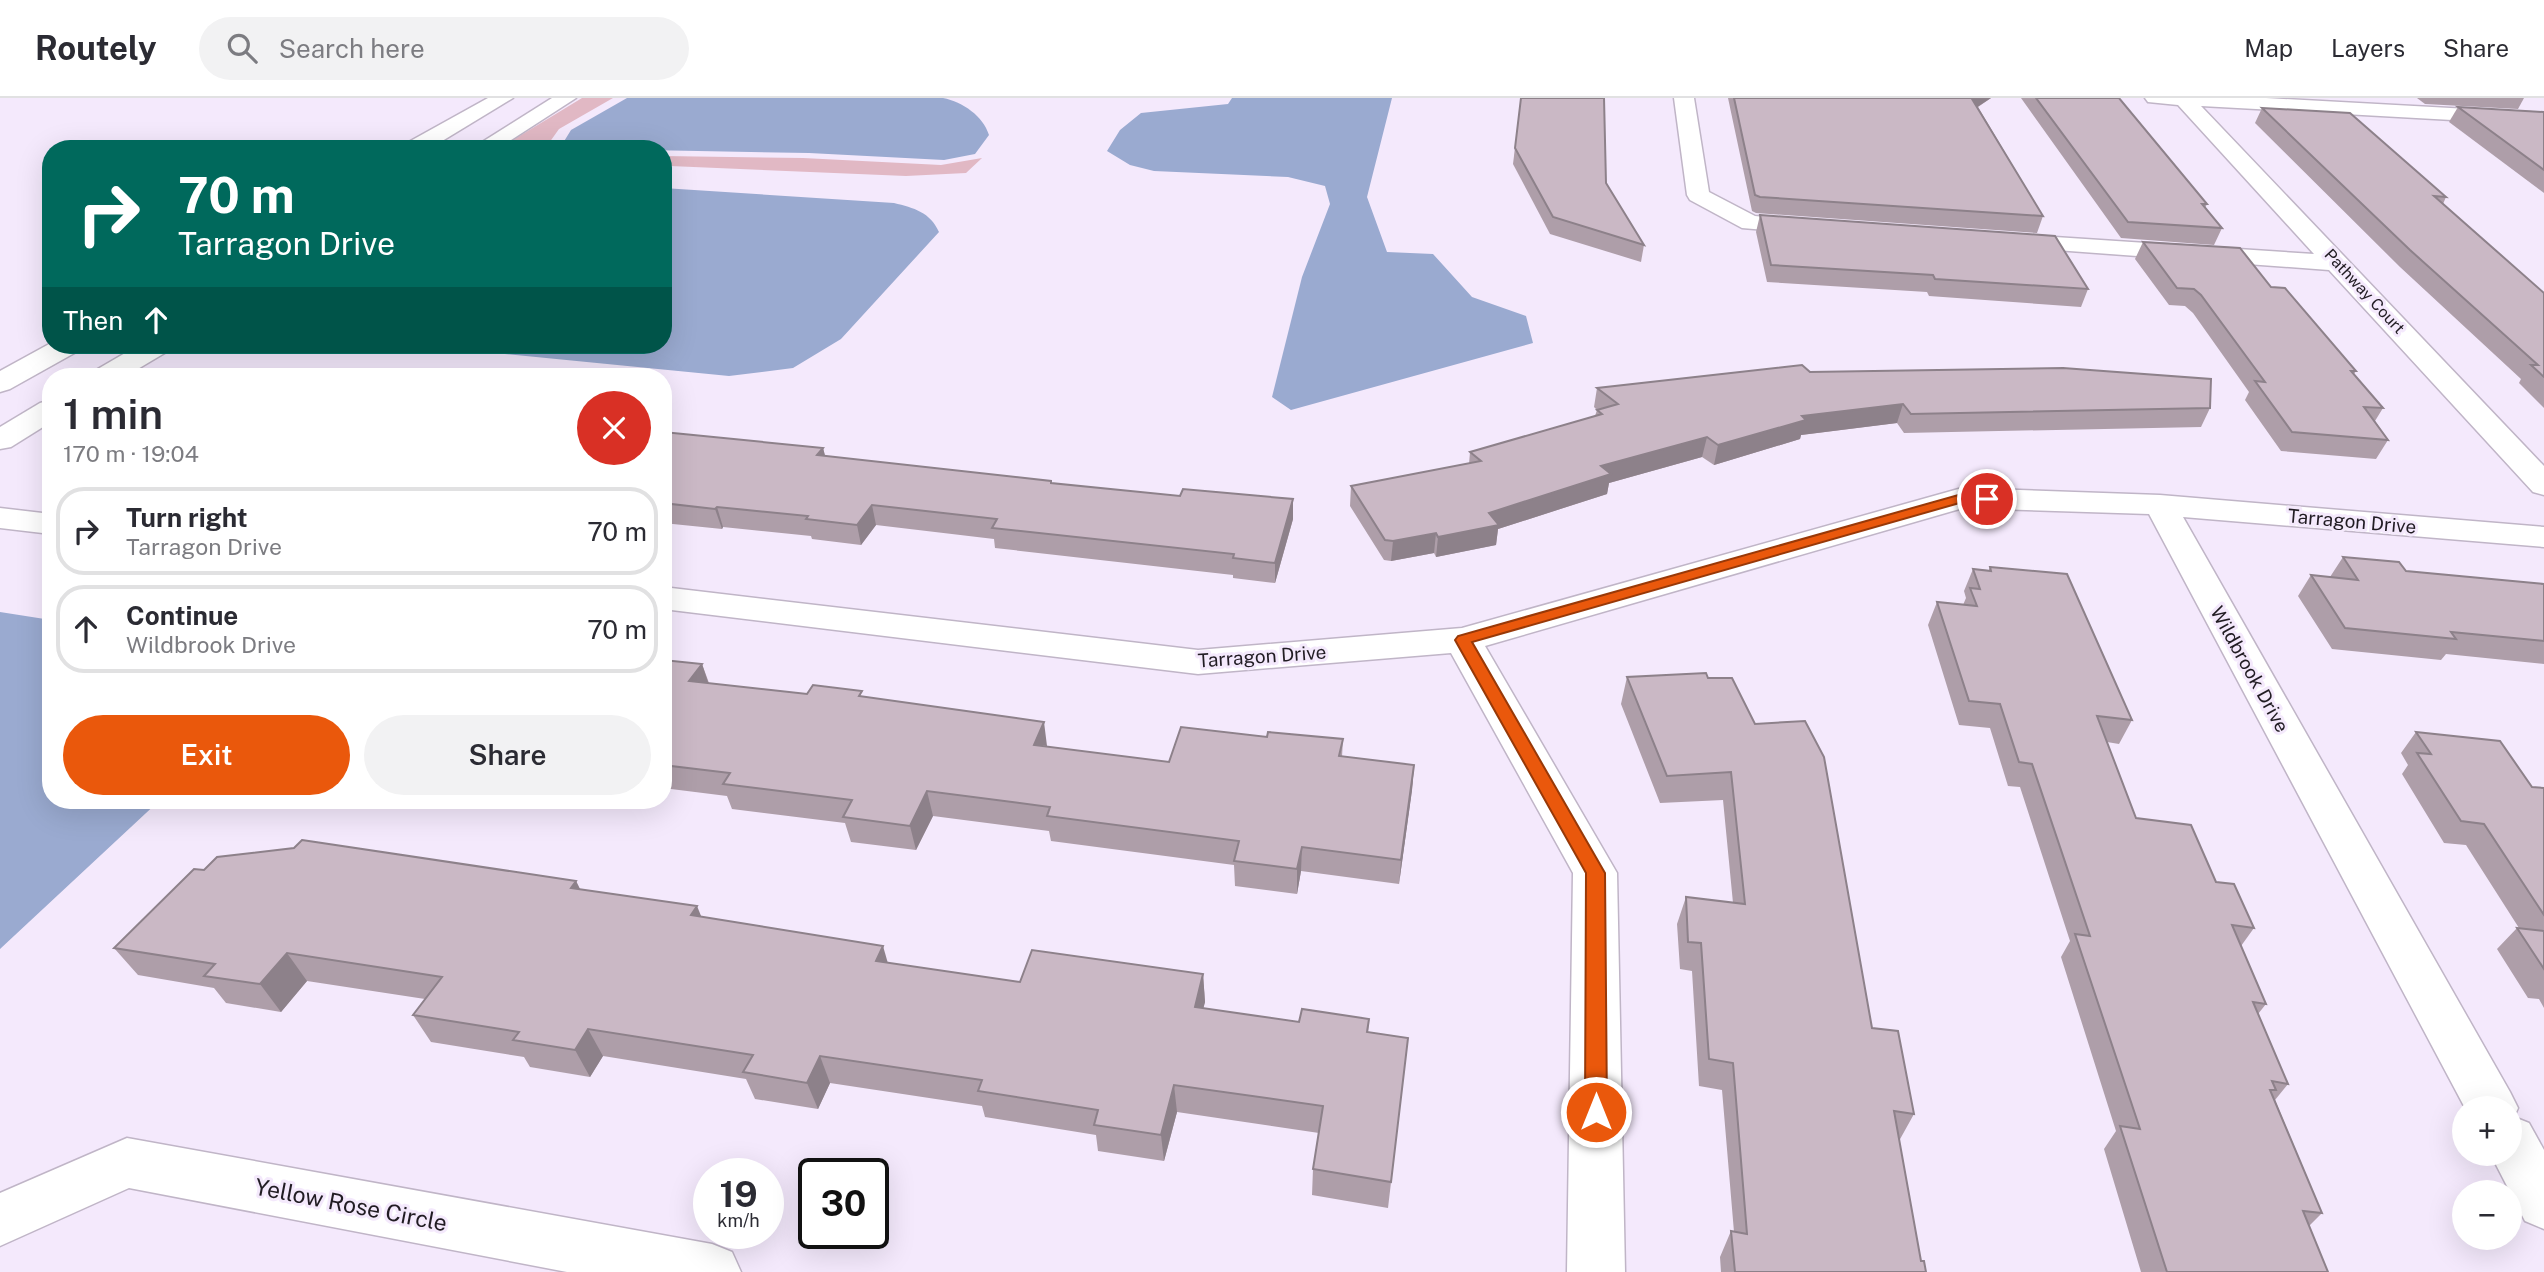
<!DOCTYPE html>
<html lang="en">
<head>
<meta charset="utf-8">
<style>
  :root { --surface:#fff; --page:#f2f2f3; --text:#2b2b33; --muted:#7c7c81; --line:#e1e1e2; --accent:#ea580c }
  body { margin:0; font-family:"Public Sans",sans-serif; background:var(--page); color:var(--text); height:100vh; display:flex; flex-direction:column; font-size:26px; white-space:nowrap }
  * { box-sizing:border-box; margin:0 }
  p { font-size:23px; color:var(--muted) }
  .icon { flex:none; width:38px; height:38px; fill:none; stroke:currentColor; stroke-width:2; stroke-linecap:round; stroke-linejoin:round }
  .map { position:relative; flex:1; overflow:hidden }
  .sheet { position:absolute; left:42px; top:270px; width:630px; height:441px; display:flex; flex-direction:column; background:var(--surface); border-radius:28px; box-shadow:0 7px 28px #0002 }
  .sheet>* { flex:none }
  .hud { position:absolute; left:42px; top:42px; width:630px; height:214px; border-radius:28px; box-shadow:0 7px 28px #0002; background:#00695c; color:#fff; overflow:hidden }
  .fabs { position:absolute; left:2452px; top:998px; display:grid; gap:14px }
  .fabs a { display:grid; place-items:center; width:70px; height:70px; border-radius:50%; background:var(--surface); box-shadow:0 7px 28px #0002; font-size:35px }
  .speed { position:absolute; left:693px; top:1060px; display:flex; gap:14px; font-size:35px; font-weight:700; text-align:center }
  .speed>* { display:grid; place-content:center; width:91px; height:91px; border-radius:50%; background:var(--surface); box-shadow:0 7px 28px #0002; line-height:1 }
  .speed small { font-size:18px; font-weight:400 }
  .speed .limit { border:4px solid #111; border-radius:10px; background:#fff; color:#111 }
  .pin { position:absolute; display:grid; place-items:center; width:60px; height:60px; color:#fff; margin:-30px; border:4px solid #fff; border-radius:50%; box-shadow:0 2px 7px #0007 }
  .me { position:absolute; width:77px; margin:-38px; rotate:0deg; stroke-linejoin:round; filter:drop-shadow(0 0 5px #0008) }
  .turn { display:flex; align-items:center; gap:24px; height:147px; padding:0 21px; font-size:32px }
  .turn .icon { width:91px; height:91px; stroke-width:2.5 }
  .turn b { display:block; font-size:49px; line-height:60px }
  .then { display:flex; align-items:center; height:66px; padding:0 21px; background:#0003; gap:14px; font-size:26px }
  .round { display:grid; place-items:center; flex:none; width:74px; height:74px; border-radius:37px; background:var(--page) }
  .headline { display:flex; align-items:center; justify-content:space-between; height:119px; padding:0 21px }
  h1 { font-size:42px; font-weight:600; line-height:52px }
  .primary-button { display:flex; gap:14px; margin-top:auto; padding:14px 21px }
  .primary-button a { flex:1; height:80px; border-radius:42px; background:var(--accent); color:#fff; font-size:28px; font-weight:600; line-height:80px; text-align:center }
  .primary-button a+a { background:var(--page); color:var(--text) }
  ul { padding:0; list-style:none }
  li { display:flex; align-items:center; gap:21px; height:88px; margin:0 14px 10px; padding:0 7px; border:4px solid var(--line); border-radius:28px }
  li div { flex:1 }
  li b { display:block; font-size:26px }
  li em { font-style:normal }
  header { display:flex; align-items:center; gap:42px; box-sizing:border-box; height:98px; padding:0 35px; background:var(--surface); border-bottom:2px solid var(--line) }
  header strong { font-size:33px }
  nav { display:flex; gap:38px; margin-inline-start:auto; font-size:24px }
  .search { width:490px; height:63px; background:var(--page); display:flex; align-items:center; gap:18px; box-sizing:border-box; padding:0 24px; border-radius:38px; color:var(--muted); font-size:26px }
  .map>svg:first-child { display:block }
  .green { fill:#e1b8c4 }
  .water { fill:#9aaad0 }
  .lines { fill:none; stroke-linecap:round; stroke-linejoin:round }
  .street-casing { stroke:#c0b5c7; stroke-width:3 }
  .secondary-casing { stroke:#c0b5c7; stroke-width:3 }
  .street { fill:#fff; fill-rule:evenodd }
  .secondary { fill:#fff; fill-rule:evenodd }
  .wall { fill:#ae9ea9 }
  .shaded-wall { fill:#8d818a }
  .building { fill:#cab8c5; stroke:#8d818a; stroke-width:2 }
  .route { fill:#ea580c; stroke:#983908; stroke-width:2 }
  .labels { text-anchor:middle; stroke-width:6; stroke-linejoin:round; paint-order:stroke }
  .far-street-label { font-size:16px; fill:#211c23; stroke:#f4e9fc }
  .street-label { font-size:19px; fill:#211c23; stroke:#f4e9fc }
  .near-street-label { font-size:23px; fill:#211c23; stroke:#f4e9fc }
</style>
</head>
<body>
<header>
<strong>Routely</strong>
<div class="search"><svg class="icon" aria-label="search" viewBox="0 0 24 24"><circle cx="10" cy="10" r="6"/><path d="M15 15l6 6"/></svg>Search here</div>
<nav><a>Map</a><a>Layers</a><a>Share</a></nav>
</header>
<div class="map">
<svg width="2544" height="1174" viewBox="0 0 2544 1174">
  <rect width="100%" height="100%" fill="#f4e9fc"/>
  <!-- green -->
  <g class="green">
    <polygon points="582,0 613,0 559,31 549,45 561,51 503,48"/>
    <polygon points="663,58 803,60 941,67 982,60 966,75 906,78 670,68 663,67"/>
  </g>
  <!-- water -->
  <g class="water">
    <path d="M627 0H943C963 4 983 18 989 37L975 56 944 62 809 55 592 51 563 45 571 32Z"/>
    <polygon points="1232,0 1392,0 1367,99 1387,154 1433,156 1472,199 1526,218 1533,245 1291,312 1272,299 1302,179 1330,106 1325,88 1288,79 1154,73 1130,67 1107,53 1120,32 1141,15 1228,6"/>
    <path d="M663 90 894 105C914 110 930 114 939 134L841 241 793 270 729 278 414 247H663Z"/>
    <polygon points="0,514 51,522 51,702 160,702 0,851"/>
  </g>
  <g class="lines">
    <defs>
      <g id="street">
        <polygon points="1674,0 1694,0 1709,94 1755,118 1818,124 1822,129 1818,134 1810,136 1742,130 1690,102 1687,97"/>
        <polygon points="2145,0 2266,0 2544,15 2544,27 2201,8 2544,368 2544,397 2533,394 2329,172 2000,148 1997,143 2000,138 2009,136 2314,156 2178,7 2148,4"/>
        <polygon points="1962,390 2160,397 2544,429 2544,449 2183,419 2510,994 2518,1010 2514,1019 2529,1025 2544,1052 2544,1131 2525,1123 2490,1055 2510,1055 2510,1010 2465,1010 2149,416 1963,410 1485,548 1617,775 1625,1174 1567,1174 1573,775 1451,555 1198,576 663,511 663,489 1198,552 1462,530"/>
        <polygon points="0,410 51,416 51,436 0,430"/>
        <polygon points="127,1040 712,1146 732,1154 741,1174 567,1174 129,1090 0,1148 0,1095"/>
      </g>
      <g id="secondary">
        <polygon points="488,0 513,0 429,51 402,51 405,46"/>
        <polygon points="552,0 576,0 497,51 471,51"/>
        <polygon points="51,245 82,247 78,253 10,291 0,294 0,273"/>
        <polygon points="139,247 172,247 168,253 126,278 92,278 96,272"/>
        <polygon points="51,302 51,324 11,349 0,351 0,329 40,305"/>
      </g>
    </defs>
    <!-- street casing -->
    <use href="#street" class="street-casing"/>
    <!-- secondary casing -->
    <use href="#secondary" class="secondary-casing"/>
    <!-- street -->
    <use href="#street" class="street"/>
    <!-- secondary -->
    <use href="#secondary" class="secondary"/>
  </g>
  <!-- wall -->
  <g class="wall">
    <polygon points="1521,0 1606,85 1644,147 1641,164 1550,136 1513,66"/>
    <polygon points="1728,0 1991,0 1978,9 2043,118 2037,135 1756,115 1752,113"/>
    <polygon points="2021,0 2119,0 2207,106 2205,110 2222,130 2214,147 2121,140"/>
    <polygon points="2417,0 2524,0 2518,11 2425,6"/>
    <polygon points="2458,9 2544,14 2544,95 2449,24"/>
    <polygon points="2262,10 2446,99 2443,106 2544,195 2544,310 2519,285 2521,281 2400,169 2255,25"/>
    <polygon points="1760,117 2088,191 2081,209 1929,198 1927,194 1767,184 1756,134"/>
    <polygon points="2143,144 2271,189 2356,273 2354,276 2383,310 2375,323 2388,342 2376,361 2281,353 2245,302 2249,294 2193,215 2185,208 2169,207 2135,161"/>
    <polygon points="1810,274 2210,310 2201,329 1904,335 1897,325 1801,337 1800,341 1714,367 1702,359 1609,385 1607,396 1498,431 1496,447 1436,459 1434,455 1391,463 1384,462 1350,408 1351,388 1469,366 1470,354 1595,318 1597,312 1594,309 1597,290"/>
    <polygon points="663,334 823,350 825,358 1052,386 1180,398 1293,401 1293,421 1275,485 1233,480 1233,477 995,450 994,441 876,427 861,447 812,441 811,438 723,429 722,431 663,425"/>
    <polygon points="2343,459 2406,473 2544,486 2544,566 2446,556 2441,562 2332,551 2298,498 2311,477 2330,479"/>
    <polygon points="1990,469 2132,622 2119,646 2107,644 2136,720 2216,784 2254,830 2241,848 2266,906 2258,916 2288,986 2275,1002 2322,1115 2309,1128 2328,1174 2141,1174 2104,1051 2116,1033 2061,859 2070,843 2020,689 2008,688 1990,630 1959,627 1928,527 1937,504 1963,507 1966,500 1964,493 1973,471 1989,472"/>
    <polygon points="663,562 702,566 709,585 807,596 863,599 1047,649 1169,664 1267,639 1343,641 1342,659 1414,667 1412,692 1399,786 1301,773 1297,796 1235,788 1234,767 1051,743 1049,733 933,718 916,752 851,744 845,725 732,711 727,698 663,690"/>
    <polygon points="1706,575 1872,930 1914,1016 1899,1043 1921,1163 1926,1174 1721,1174 1720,1159 1731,1133 1734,1134 1722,992 1699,988 1692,873 1680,871 1677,826 1686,799 1733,805 1723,702 1660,705 1621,606 1627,579"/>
    <polygon points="2416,634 2532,689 2544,690 2544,910 2539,901 2528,900 2497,851 2517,830 2519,830 2466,747 2444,745 2402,676 2408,667 2401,655"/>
    <polygon points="576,783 580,791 702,819 888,865 1020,884 1203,876 1205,904 1203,910 1299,924 1369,921 1368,935 1408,940 1388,1110 1312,1097 1313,1071 1319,1035 1177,1014 1164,1063 1098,1053 1096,1037 985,1019 982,1008 830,985 818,1011 755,1001 746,981 603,958 590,979 530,969 524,959 431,944 413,917 425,901 307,883 281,914 226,905 214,890 138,877 114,850"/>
  </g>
  <!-- shaded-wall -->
  <g class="shaded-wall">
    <polygon points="1973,0 1991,0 1968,15"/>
    <polygon points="1903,306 1897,325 1801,337 1800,341 1714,367 1718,347 1802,318"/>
    <polygon points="1707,339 1702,359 1609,385 1607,396 1498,431 1496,447 1436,459 1438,439 1489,415 1601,368"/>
    <polygon points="823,350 828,369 817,357"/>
    <polygon points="1293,401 1293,421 1275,485 1275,465"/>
    <polygon points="872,407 876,427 861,447 857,427"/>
    <polygon points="717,409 723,429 722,431 715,411"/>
    <polygon points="1436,435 1434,455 1391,463 1393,443"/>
    <polygon points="702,566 710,590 689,583"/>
    <polygon points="1044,624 1047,648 1034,647"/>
    <polygon points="1414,667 1412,692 1399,786 1401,762"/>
    <polygon points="927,693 933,718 916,752 910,728"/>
    <polygon points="1302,749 1301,773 1297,796 1297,771"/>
    <polygon points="576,783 589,810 571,790"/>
    <polygon points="697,808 708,835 691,817"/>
    <polygon points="883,848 891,876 876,863"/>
    <polygon points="287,855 307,883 281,914 260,886"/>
    <polygon points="1203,876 1205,904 1197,936 1195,909"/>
    <polygon points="588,931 603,958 590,979 575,952"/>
    <polygon points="820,958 830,985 818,1011 807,985"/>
    <polygon points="1174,987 1177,1014 1164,1063 1161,1037"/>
  </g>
  <!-- building -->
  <g class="building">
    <polygon points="1521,0 1604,0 1606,85 1644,147 1553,119 1515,50"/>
    <polygon points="1734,0 1973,0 1972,1 2043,118 1760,99 1755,97"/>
    <polygon points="2036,0 2119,0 2207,106 2202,106 2222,130 2128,124"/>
    <polygon points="2458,9 2544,14 2544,72"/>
    <polygon points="2262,10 2350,15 2446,99 2434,98 2544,195 2544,279 2531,267 2538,267 2410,152"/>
    <polygon points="1760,117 2055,138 2088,191 1935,181 1933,177 1771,167"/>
    <polygon points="2143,144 2240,150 2271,189 2285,190 2356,273 2351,273 2383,310 2364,309 2388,342 2292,334 2255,283 2265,284 2201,197 2194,191 2177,190"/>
    <polygon points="1802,267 1810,274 2063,270 2211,281 2210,310 1911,316 1903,306 1802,318 1806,322 1718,347 1707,339 1601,368 1611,376 1489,415 1499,427 1438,439 1436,435 1393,443 1385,442 1351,388 1481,363 1470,354 1602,316 1597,312 1618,306 1597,290"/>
    <polygon points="663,334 823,350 817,357 1051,383 1051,385 1180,398 1183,391 1293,401 1275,465 1233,460 1234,456 992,430 997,421 872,407 857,427 806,421 808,418 717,409 715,411 663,405"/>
    <polygon points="2343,459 2399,464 2406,473 2544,486 2544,543 2451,534 2456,541 2345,530 2311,477 2358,482"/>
    <polygon points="1990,469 2067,476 2132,622 2097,618 2136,720 2191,727 2216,784 2234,786 2254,830 2232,827 2266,906 2253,904 2288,986 2272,983 2276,992 2270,992 2322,1115 2303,1113 2328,1174 2167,1174 2120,1028 2140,1031 2075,836 2090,838 2032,666 2019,664 2000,606 1969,603 1937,504 1977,508 1970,490 1980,491 1973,471 1991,473"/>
    <polygon points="663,562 702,566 689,583 807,596 813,587 862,593 859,598 1044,624 1034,647 1169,664 1181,629 1267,639 1268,634 1343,641 1339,658 1414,667 1401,762 1302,749 1297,771 1234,763 1239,743 1047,718 1050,709 927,693 910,728 843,719 852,702 723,686 730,675 663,667"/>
    <polygon points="1706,575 1708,580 1732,580 1755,626 1805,623 1824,659 1872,930 1898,933 1914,1016 1894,1013 1921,1163 1924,1163 1926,1174 1735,1174 1731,1133 1747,1136 1733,965 1709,961 1701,845 1688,844 1686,799 1745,806 1731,674 1667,678 1627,579"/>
    <polygon points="2416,634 2500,643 2532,689 2544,690 2544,817 2484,726 2461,723 2417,655 2431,656"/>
    <polygon points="302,742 576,783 571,790 697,808 691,817 883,848 876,863 1020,884 1032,852 1203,876 1195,909 1299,924 1302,911 1369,921 1367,934 1408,940 1391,1084 1313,1071 1323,1008 1174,987 1161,1037 1094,1027 1098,1012 978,993 982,982 820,958 807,985 743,974 753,957 588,931 575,952 513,942 519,934 413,917 442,879 287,855 260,886 204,878 215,866 114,850 194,771 204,772 217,759 294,750"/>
    <polygon points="2517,830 2544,833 2544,871"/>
  </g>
  <!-- route -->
  <polygon class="route" points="1962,396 1987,397 1994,401 1987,405 1963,404 1472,544 1605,775 1607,1014 1603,1021 1596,1024 1588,1021 1585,1014 1586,775 1455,542 1458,538"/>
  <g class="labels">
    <!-- far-street labels -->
    <g class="far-street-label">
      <text transform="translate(2365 193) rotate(47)" y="6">Pathway Court</text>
    </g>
    <!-- street labels -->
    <g class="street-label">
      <text transform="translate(2352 423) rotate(5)" y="7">Tarragon Drive</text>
      <text transform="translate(1262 558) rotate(-4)" y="7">Tarragon Drive</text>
      <text transform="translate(2250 571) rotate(61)" y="7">Wildbrook Drive</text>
    </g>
    <!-- near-street labels -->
    <g class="near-street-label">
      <text transform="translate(351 1107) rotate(11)" y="8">Yellow Rose Circle</text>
    </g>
  </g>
</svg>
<div class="fabs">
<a>+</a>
<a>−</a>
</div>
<div class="speed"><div>19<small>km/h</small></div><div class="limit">30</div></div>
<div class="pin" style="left:1987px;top:401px;background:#d93025"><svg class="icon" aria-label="arrive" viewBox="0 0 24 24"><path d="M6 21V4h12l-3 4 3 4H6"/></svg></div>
<svg class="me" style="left:1596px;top:1014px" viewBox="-20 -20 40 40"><circle r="17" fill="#ea580c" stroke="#fff" stroke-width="3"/><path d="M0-11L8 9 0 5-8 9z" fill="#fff"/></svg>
<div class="hud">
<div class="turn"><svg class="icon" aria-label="right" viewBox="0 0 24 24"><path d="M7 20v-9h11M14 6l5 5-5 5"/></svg><div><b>70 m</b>Tarragon Drive</div></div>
<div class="then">Then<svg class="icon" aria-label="ahead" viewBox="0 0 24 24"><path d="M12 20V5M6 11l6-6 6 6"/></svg></div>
</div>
<section class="sheet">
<div class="headline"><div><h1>1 min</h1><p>170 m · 19:04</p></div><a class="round" style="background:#d93025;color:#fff"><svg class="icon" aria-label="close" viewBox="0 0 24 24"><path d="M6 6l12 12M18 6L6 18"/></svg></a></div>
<ul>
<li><svg class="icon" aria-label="right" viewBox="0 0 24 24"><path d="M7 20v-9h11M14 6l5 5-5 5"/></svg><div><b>Turn right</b><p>Tarragon Drive</p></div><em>70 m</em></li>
<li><svg class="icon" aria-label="ahead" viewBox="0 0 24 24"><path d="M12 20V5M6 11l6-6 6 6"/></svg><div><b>Continue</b><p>Wildbrook Drive</p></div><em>70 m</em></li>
</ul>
<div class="primary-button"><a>Exit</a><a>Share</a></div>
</section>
</div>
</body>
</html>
